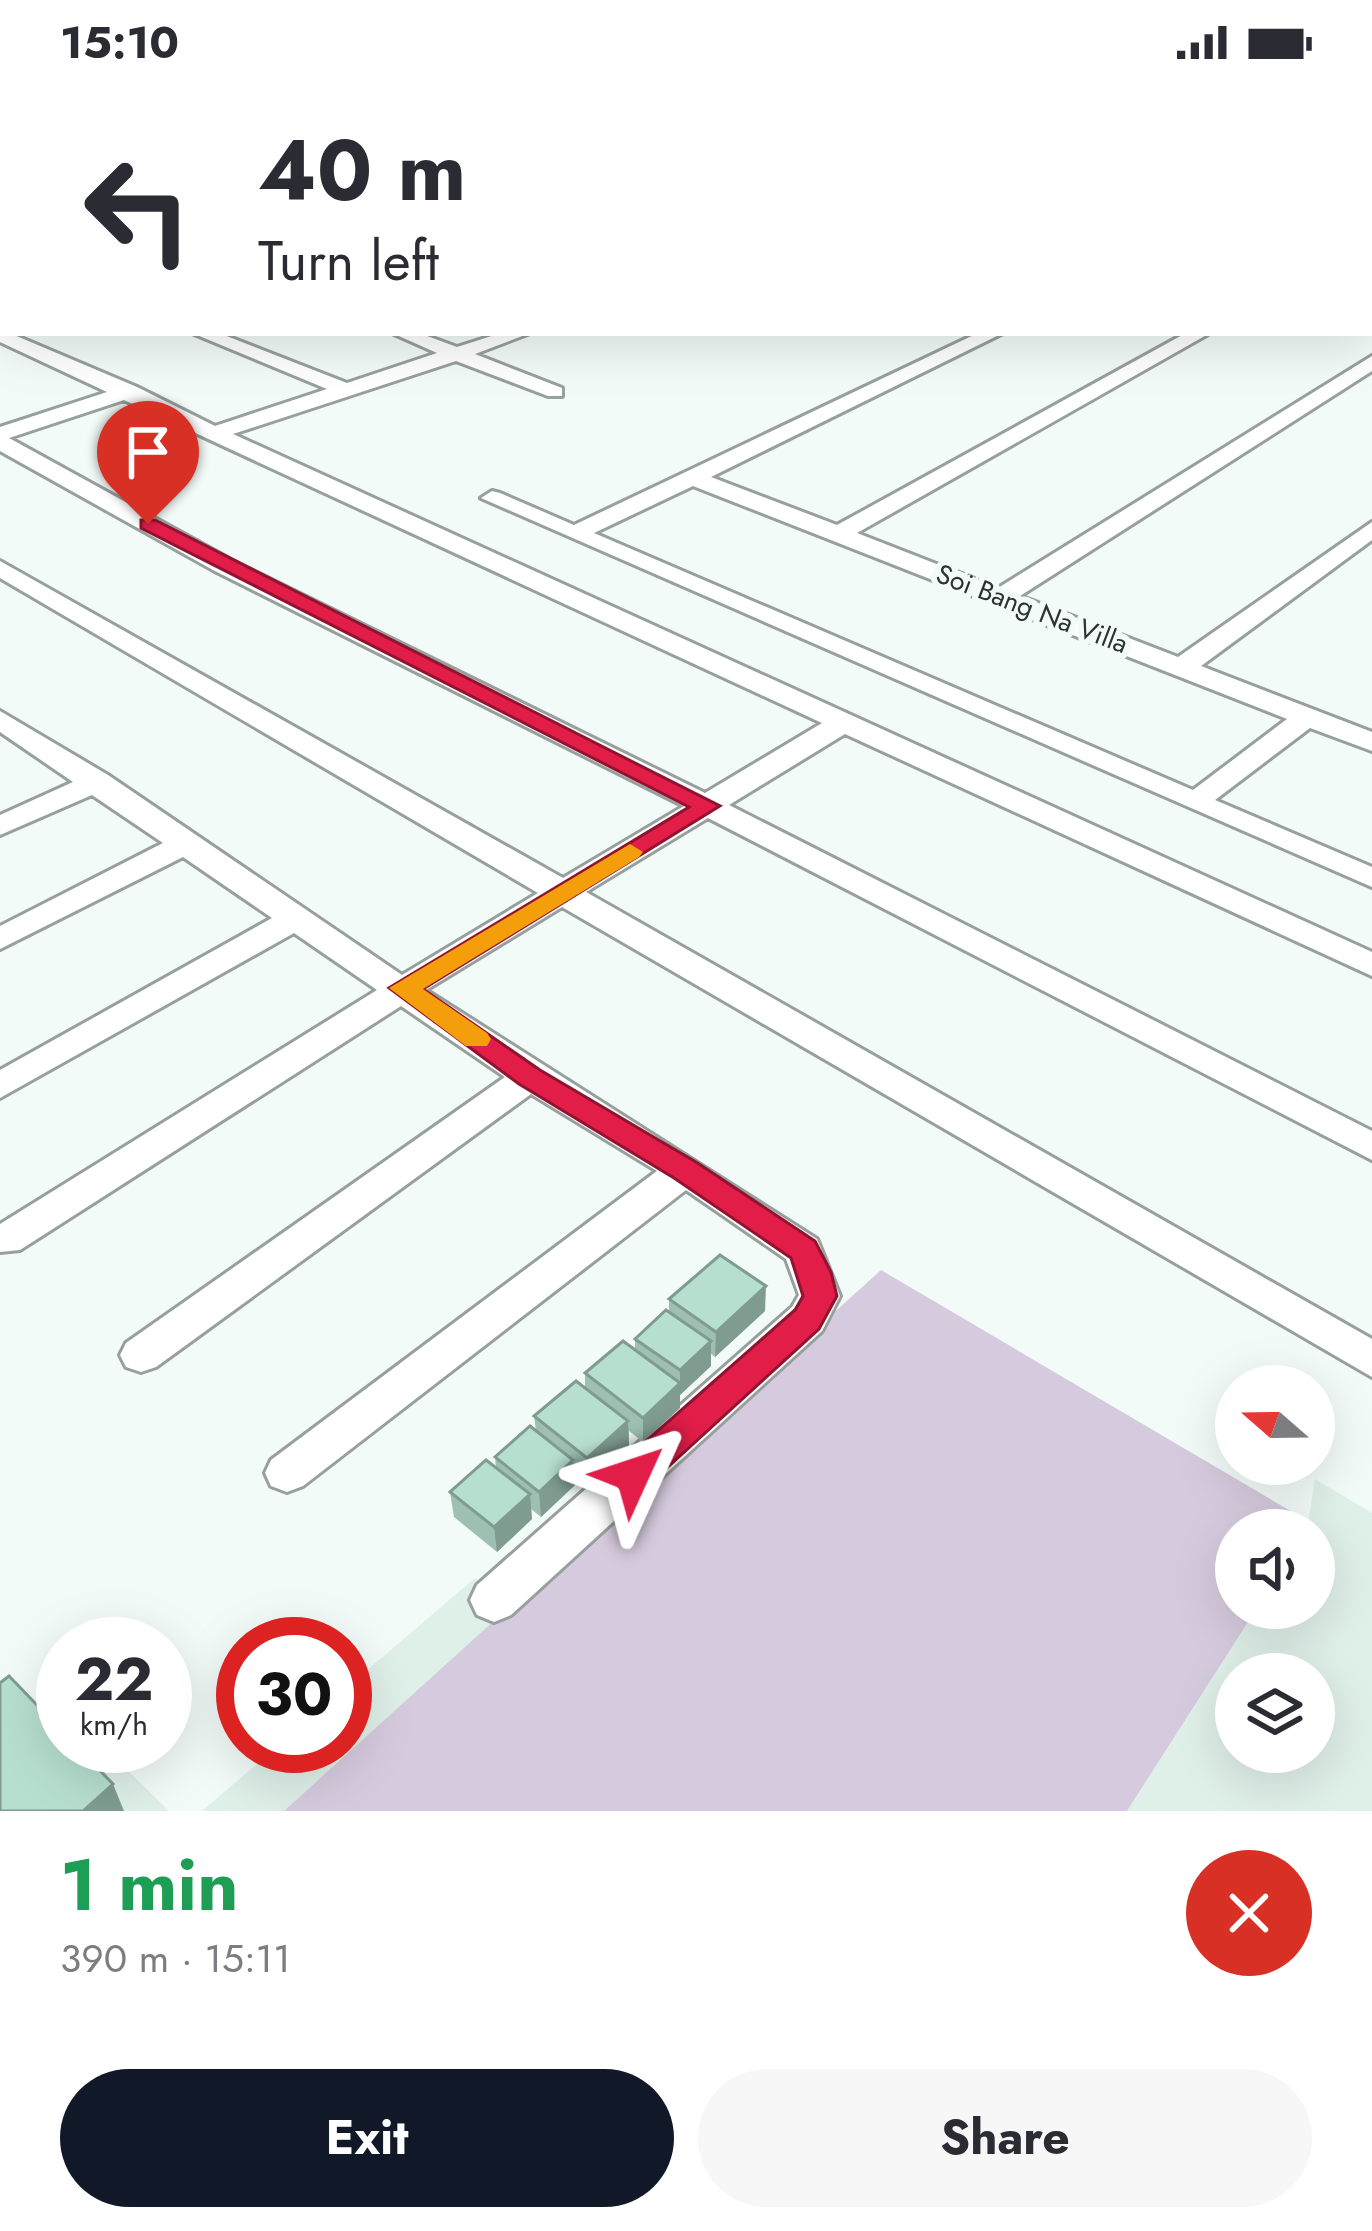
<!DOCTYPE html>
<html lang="en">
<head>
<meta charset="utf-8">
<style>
  :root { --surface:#fff; --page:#f7f7f7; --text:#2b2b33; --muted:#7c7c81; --accent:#111827 }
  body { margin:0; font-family:Jost,sans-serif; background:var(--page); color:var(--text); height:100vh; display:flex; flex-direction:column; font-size:45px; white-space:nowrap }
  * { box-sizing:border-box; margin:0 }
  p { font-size:39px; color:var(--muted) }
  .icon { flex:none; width:66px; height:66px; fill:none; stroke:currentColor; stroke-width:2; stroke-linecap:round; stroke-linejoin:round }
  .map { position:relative; height:1727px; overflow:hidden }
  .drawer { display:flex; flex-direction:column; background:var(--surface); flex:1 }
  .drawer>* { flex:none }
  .hud { position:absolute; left:0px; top:0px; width:1374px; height:252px; box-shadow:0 12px 48px #0002; background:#fff; color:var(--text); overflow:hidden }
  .needle { width:78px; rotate:290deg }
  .controls { position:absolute; left:1215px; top:1281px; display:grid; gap:24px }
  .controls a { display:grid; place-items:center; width:120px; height:120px; border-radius:50%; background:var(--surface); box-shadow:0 12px 48px #0002; font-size:60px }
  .speed { position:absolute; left:36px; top:1533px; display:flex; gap:24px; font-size:60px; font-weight:700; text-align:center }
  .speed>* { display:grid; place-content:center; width:156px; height:156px; border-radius:50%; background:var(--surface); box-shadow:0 12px 48px #0002; line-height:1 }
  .speed small { font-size:30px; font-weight:400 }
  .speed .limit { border:18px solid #d22; background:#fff; color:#111 }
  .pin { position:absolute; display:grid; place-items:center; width:102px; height:102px; color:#fff; margin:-123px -51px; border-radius:50% 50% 50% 0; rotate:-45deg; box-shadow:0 0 12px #0007 }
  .pin .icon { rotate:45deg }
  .me { position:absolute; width:132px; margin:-66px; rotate:48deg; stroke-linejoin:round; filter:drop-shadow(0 0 9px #0008) }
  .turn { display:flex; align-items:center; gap:42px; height:252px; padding:0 60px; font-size:54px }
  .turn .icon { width:156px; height:156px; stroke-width:2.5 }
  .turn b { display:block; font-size:84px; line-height:102px }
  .round { display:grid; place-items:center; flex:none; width:126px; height:126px; border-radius:63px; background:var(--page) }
  .overview { display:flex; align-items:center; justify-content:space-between; height:204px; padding:0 60px }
  h1 { font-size:72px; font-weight:700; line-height:90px; color:#1e9e55 }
  .primary-button { display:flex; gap:24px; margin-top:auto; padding:24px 60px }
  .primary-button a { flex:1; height:138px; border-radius:72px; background:var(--accent); color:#fff; font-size:48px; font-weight:700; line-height:138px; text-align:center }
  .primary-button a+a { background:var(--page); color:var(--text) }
  .status { display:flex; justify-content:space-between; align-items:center; height:84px; padding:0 60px; background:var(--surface); direction:ltr }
  .status svg { height:33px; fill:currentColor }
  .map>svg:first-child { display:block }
  .built { fill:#dff0e9; fill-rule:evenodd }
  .green { fill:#d6cbde }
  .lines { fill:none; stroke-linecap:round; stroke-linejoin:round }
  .canal { fill:#96bcae; fill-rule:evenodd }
  .street-casing { stroke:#98a09d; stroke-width:6 }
  .street { fill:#fff; fill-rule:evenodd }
  .wall { fill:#9dc0b2 }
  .shaded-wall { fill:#809c91 }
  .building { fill:#b7dfcf; stroke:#809c91; stroke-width:3 }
  .route { fill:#e11d48; stroke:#92132f; stroke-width:3 }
  .slow { fill:#f59e0b }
  .labels { text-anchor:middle; stroke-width:12; stroke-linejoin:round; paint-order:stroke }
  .far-street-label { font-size:27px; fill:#2e3130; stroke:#f2fbf7 }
</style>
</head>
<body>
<div class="status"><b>15:10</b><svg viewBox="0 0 49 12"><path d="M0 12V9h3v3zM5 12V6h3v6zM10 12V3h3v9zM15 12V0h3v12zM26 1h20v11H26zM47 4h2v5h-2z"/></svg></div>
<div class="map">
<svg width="1372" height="1727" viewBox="0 0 1372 1727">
  <rect width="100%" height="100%" fill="#f2fbf7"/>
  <!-- built -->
  <g class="built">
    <path d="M1315 1395 1372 1429V1727H1127L1257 1524H1314V1446H1307ZM1236 1590H1314V1668H1236Z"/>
    <polygon points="475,1494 505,1530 284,1727 202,1727 278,1662 345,1662 345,1605"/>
    <polygon points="54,1613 63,1622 63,1662 103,1662 169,1727 0,1727 0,1662"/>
  </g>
  <!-- green -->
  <polygon class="green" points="881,1186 1311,1439 1307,1446 1236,1446 1236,1524 1257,1524 1127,1727 284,1727"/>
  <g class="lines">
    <!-- canal -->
    <g class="canal">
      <polygon points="1005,0 1032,0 1034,3 1007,3"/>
      <rect x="1371" y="56" width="1" height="10"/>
      <polygon points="3,107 3,119 0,120 0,108"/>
    </g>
    <defs>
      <g id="street">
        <polygon points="20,0 42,0 44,3 22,3"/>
        <polygon points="153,0 176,0 178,3 155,3"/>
        <polygon points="288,0 312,0 314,3 291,3"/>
        <polygon points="426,0 450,0 452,3 429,3"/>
        <polygon points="551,0 581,0 549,3"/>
        <polygon points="987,0 1011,0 985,3"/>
        <polygon points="1175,0 1191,0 1193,3 1177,3"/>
        <polygon points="0,29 3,29 1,37 0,37"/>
        <rect x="1371" y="33" width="1" height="8"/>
        <rect x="1371" y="81" width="1" height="10"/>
        <rect x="1371" y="203" width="1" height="12"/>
        <rect x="1371" y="237" width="1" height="12"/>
        <path d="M0 245 137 303 215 342 327 305 192 249H219L347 299 437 269 392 249H419L457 263 501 249H530L475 270 562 304V312H548L456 277 233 350 1372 868V892L845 650 729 721 1372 1047V1076L708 734 586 808 1372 1255V1293L562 823 426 906 817 1155 840 1212 822 1247 511 1531 494 1538 477 1531 470 1516 477 1501 792 1223 799 1211 786 1175 686 1106 303 1402 287 1408 271 1402 265 1389 271 1376 657 1087 531 1010 156 1283 141 1288 126 1283 120 1271 126 1259 505 993 401 922 20 1166 0 1168V1140L377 906 294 849 0 1014V986L272 834 183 773 0 865V842L163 759 92 711 0 751V731L73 698 0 648V627L108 691 402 891 538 809 0 494V477L563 794 684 722 213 486 0 367V343L107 308 0 258ZM124 316 822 639 705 709 231 476 9 354Z"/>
        <path d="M978 249H1003L711 393 837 441 1186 249H1210L857 449 998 504 1372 272V287L1020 512 1178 573 1372 438V456L1201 582 1372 648V667L1310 644 1215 716 1372 783V803L481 414 492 407 500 409 574 441ZM693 402 1287 635 1193 706 594 449Z"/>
      </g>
    </defs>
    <!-- street casing -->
    <use href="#street" class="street-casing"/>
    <!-- street -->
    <use href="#street" class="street"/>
  </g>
  <!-- wall -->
  <polygon class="wall" points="669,1215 765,1227 715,1273 711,1270 711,1282 680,1311 680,1324 643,1358 629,1347 629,1362 588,1399 574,1388 575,1401 541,1433 531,1425 532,1435 497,1468 454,1433 450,1408 496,1384 495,1373 536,1347 534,1332 585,1304 585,1289 635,1266 635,1255 669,1228"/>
  <!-- shaded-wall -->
  <g class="shaded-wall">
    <polygon points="766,1202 765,1227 715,1273 716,1248"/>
    <polygon points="711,1257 711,1282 680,1311 680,1286"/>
    <polygon points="680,1299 680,1324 643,1358 643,1334"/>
    <polygon points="628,1337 629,1362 588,1399 587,1374"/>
    <polygon points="573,1376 575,1401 541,1433 539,1408"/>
    <polygon points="530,1410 532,1435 497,1468 494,1443"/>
    <polygon points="113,1700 124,1727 83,1727"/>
  </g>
  <!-- building -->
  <g class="building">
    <polygon points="720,1171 766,1202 716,1248 669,1215"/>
    <polygon points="666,1226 711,1257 680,1286 635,1255"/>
    <polygon points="623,1257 680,1299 643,1334 585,1289"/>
    <polygon points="576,1297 628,1337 587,1374 534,1332"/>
    <polygon points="530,1342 573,1376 539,1408 495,1373"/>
    <polygon points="486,1376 530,1410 494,1443 450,1408"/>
    <polygon points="9,1592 63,1648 63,1662 76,1662 113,1700 83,1727 0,1727 0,1599"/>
  </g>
  <!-- route -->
  <polygon class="route" points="141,436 155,436 720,722 423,905 540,986 696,1078 815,1157 831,1188 837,1212 819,1245 646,1403 633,1407 620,1403 614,1391 620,1380 795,1226 803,1212 791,1174 674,1094 519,1000 389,904 689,723 141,444"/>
  <!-- slow -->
  <polygon class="slow" points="630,760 643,768 639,773 423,905 487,949 491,955 487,962 466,962 389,904"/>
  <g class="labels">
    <!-- far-street labels -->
    <g class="far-street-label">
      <text transform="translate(1032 525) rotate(21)" y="9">Soi Bang Na Villa</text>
    </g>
  </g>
</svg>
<div class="controls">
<a><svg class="needle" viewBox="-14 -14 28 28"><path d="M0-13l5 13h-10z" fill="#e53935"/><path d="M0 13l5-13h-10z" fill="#7c7c81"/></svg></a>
<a><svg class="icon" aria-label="sound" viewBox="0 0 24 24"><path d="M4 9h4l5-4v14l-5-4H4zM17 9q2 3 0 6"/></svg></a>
<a><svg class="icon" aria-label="layers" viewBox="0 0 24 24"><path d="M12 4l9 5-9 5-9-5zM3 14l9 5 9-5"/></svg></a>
</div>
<div class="speed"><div>22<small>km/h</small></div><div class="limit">30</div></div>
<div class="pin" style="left:148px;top:440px;background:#d93025"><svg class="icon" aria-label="arrive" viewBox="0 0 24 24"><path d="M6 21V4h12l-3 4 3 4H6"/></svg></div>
<svg class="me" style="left:633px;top:1391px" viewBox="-20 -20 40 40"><path d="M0-17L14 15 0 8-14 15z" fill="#e11d48" stroke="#fff" stroke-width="4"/></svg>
<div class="hud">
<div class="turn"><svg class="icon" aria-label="left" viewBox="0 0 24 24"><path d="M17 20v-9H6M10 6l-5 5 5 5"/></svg><div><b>40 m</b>Turn left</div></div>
</div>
</div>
<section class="drawer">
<div class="overview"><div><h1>1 min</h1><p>390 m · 15:11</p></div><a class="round" style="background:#d93025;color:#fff"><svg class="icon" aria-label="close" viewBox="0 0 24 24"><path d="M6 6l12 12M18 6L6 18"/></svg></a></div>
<div class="primary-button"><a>Exit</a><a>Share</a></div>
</section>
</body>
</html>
